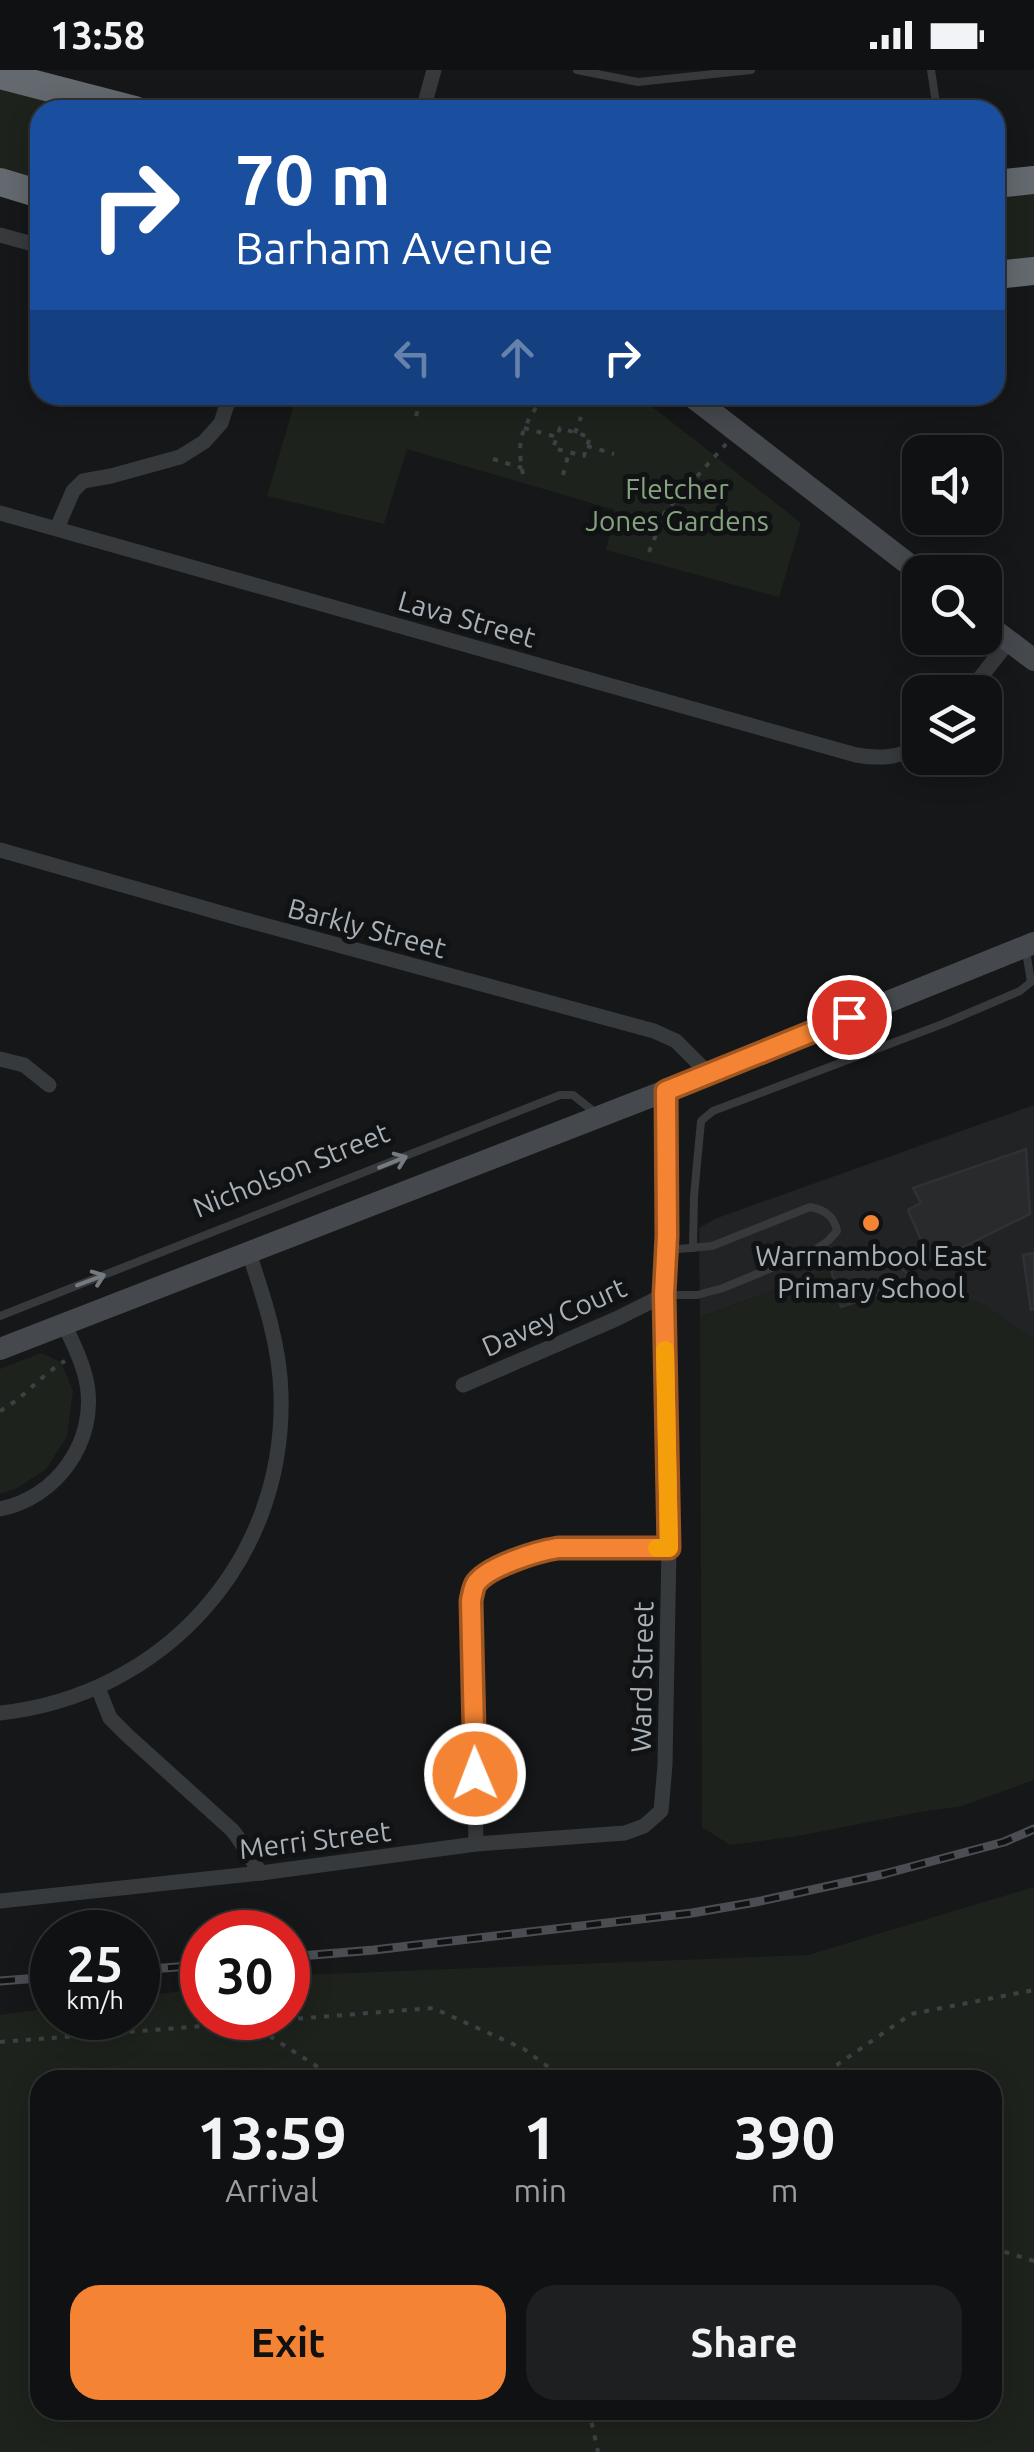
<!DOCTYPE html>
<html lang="en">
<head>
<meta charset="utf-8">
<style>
  :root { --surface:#101112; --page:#1e1f20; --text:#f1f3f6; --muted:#9c9d9f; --line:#303132; --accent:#f48433 }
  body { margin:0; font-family:Ubuntu,sans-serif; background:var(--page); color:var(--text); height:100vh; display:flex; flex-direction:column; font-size:38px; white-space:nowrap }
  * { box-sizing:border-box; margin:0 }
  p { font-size:32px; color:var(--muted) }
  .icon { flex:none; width:55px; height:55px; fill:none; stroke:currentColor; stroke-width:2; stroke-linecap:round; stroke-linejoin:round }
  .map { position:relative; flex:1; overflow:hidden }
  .sheet { position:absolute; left:30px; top:2000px; width:972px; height:350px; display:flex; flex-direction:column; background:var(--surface); border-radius:30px; box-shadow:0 5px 25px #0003,0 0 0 2px var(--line) }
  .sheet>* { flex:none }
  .banner { position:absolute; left:30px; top:30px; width:975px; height:305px; border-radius:30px; box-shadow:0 5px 25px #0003,0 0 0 2px var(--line); background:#1a4fa0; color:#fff; overflow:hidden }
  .fabs { position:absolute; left:902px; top:365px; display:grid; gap:20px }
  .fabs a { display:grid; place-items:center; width:100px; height:100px; border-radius:20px; background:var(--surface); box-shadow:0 5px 25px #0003,0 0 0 2px var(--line); font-size:50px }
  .speed { position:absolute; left:30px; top:1840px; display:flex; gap:20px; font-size:50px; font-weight:700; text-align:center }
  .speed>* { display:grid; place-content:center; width:130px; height:130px; border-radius:50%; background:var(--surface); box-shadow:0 5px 25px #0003,0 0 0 2px var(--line); line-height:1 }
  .speed small { font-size:25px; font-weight:400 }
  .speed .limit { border:15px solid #d22; background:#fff; color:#111 }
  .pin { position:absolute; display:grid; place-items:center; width:85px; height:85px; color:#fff; margin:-42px; border:5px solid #fff; border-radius:50%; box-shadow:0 2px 10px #0007 }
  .me { position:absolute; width:110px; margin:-55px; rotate:359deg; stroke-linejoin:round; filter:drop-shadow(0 0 8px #0008) }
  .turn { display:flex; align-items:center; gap:35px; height:210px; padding:0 40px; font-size:45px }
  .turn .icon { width:130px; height:130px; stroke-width:2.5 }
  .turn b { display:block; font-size:70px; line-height:85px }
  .lanes { display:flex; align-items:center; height:95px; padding:0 40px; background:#0003; justify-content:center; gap:50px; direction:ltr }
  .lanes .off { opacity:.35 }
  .eta { display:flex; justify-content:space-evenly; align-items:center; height:170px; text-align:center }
  .eta b { font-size:60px; font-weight:700; line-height:70px }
  .button { display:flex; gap:20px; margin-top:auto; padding:20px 40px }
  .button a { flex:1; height:115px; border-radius:30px; background:var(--accent); color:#111; font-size:40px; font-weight:700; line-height:115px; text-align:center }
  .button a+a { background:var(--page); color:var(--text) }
  .status { display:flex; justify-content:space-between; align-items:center; height:70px; padding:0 50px; background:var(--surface); direction:ltr }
  .status svg { height:28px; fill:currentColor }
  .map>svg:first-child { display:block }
  .built { fill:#222325 }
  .green { fill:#1d231c; fill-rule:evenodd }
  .building { fill:#292a2c; stroke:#303134; stroke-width:2.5 }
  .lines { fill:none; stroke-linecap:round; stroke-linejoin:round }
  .path { stroke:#3d4144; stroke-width:4; stroke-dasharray:5 8; stroke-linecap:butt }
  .lane { stroke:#373a3d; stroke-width:8 }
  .street { stroke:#373a3d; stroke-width:15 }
  .secondary { stroke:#45494d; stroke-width:22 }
  .highway { stroke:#63696e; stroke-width:28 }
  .rail-casing { stroke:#4a4e52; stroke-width:9 }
  .rail { stroke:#111213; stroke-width:5; stroke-dasharray:15; stroke-linecap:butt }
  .oneway { stroke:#757b81 }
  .route-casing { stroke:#9f5621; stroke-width:25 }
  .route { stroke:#f48433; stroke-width:18 }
  .slow { stroke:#f59e0b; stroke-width:18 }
  .poi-dot { fill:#f48433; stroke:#111213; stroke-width:4 }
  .labels { text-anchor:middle; stroke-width:10; stroke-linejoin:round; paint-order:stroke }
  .park-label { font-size:28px; fill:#85a37f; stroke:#111213 }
  .street-label { font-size:28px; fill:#a8b1b8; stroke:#111213 }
  .poi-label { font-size:28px; fill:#a8b1b8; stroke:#111213 }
</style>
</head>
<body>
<div class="status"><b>13:58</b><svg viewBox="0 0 49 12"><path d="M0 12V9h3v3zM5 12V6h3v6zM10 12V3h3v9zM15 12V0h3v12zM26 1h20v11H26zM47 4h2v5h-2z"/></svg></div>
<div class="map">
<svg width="1034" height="2382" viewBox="0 0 1034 2382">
  <rect width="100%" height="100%" fill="#161718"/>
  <!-- built -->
  <polygon class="built" points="1034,1035 1034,1270 984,1235 919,1214 882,1181 700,1247 699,1158 717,1148"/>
  <!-- green -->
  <g class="green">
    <polygon points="0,5 135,40 40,40 40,122 0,111"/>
    <polygon points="1034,110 1034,201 995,205 995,114"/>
    <polygon points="297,325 637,325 801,453 779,527 606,480 615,440 407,379 384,454 267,426"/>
    <polygon points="882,1181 919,1214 984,1235 1034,1270 1034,1710 962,1736 920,1742 798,1766 730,1775 702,1757 700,1247"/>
    <polygon points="41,1283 61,1292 73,1321 67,1366 46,1399 17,1418 0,1424 0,1299"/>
    <path d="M1034 1817V2382H0V1945L52 1938V1948H138V1927L202 1918V1948H288V1907L300 1905 808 1885ZM40 2010H992V2340H40Z"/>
  </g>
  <!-- building -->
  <g class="building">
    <polygon points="1026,1079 1030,1144 931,1193 908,1140 921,1133 913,1118"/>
    <polygon points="888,1182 915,1213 841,1237 831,1199"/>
    <polygon points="1034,1183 1034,1239 1031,1240 1023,1185"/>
  </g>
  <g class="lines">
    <!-- path -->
    <g class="path">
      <polyline points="418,325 437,331"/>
      <polyline points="416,346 422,325"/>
      <polyline points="524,358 557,367 560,358 590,367 584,386 553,378 557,367"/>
      <polyline points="575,363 581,347"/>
      <polyline points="587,376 614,384"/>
      <polyline points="493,389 522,398"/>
      <path d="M523 404C515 366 524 357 544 325"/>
      <polyline points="563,405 569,382"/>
      <polyline points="649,482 665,442 726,374"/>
      <path d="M0 1341C24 1328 41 1305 65 1291"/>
      <polyline points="248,1952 338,2010"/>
      <polyline points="0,1972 433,1938 524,1979 566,2010"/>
      <polyline points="815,2010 911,1944 1034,1920"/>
      <polyline points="992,2178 1034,2191"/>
      <polyline points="589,2340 598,2382"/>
    </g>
    <!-- lane -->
    <g class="lane">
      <polyline points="577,0 638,12 751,0"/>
      <polyline points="931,0 937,40"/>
      <polyline points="693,1178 694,1126 701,1051 713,1041 945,953 1020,921 1031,912 1026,881"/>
      <path d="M664 1225H697L723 1218 815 1180 828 1171 837 1161C834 1146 825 1140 810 1137L712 1176 667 1180"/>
      <polyline points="0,1246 560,1025 573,1025 597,1044"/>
    </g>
    <!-- street -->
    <g class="street">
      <polyline points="423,40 434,0"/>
      <polyline points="0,165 40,176"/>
      <path d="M0 443 856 685C880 689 898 688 920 676"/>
      <polyline points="57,458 73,421 83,411 111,406 180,387 204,372 221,353 230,325"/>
      <polyline points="969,622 1009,571"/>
      <polyline points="0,780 235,847 654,961 676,971 709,1004"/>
      <polyline points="0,989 24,995 49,1015"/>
      <polyline points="463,1315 616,1249 664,1225"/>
      <path d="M0 1439C57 1428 97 1371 87 1314 83 1293 73 1273 64 1254"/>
      <path d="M98 1618 110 1648 127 1665 232 1760C244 1774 250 1789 261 1803"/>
      <path d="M0 1643C164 1625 286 1491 281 1324 280 1276 264 1228 249 1183"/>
      <path d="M476 1774 471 1531C471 1530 474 1516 475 1515 485 1497 538 1481 558 1478H669"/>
      <polyline points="0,1831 261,1803 476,1774 625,1763 644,1756 661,1741 665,1695 669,1478 664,1225 667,1166 665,1021"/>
    </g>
    <!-- secondary -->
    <g class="secondary">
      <polyline points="690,325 920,503"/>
      <polyline points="985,553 1034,590"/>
      <polyline points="0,1279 709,1004 1034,873"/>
    </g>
    <!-- highway -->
    <g class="highway">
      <polyline points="0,5 135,40"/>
      <polyline points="0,112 40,124"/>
      <polyline points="995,114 1034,110"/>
      <polyline points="995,205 1034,201"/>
    </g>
    <defs>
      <g id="rail">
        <polyline points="288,1887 374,1880 692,1843 756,1832 884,1804 1004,1772 1034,1759"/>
        <polyline points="138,1900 202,1895"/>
        <polyline points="0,1911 52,1907"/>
      </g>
    </defs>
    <!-- rail casing -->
    <use href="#rail" class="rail-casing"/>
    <!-- rail -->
    <use href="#rail" class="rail"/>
  </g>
  <!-- one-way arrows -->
  <defs><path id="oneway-shaft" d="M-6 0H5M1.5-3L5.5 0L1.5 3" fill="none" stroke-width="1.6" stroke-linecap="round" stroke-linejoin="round" transform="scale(2.5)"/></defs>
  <g class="oneway">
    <use href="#oneway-shaft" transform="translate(393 1092) rotate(-22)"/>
    <use href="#oneway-shaft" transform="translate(91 1210) rotate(-21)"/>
  </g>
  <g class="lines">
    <defs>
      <path id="route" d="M475 1704 471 1531C471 1530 474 1516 475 1515 485 1497 538 1481 558 1478H669L664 1224 667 1166 666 1021 849 947"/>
    </defs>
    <!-- route casing -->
    <use href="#route" class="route-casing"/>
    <!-- route -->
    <use href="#route" class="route"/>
    <!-- slow -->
    <polyline class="slow" points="657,1478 669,1478 665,1280"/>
  </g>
  <!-- markers -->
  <circle class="poi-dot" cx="871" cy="1153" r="10"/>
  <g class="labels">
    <!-- park labels -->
    <g class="park-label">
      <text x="677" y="429">Fletcher<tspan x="677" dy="32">Jones Gardens</tspan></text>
    </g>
    <!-- street labels -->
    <g class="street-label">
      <text transform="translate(467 549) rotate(16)" y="10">Lava Street</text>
      <text transform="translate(367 858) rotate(15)" y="10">Barkly Street</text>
      <text transform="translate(291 1100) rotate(-22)" y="10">Nicholson Street</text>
      <text transform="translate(554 1247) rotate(-24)" y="10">Davey Court</text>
      <text transform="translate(642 1607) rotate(-89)" y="10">Ward Street</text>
      <text transform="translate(315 1770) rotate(-7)" y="10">Merri Street</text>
    </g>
    <!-- poi labels -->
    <g class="poi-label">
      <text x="871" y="1196">Warrnambool East<tspan x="871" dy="32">Primary School</tspan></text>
    </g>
  </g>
</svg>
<div class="fabs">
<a><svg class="icon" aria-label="sound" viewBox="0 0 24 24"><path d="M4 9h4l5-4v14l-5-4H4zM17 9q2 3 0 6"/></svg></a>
<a><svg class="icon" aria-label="search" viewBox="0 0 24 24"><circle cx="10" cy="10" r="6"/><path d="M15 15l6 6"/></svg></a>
<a><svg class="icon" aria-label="layers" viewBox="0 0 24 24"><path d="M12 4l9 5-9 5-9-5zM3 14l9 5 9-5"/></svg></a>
</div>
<div class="speed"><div>25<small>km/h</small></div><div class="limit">30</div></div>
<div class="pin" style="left:849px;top:947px;background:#d93025"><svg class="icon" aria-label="arrive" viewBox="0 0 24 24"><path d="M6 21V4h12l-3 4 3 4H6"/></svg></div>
<svg class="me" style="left:475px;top:1704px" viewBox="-20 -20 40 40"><circle r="17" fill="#f48433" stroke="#fff" stroke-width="3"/><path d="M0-11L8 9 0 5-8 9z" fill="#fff"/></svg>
<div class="banner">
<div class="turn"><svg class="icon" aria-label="right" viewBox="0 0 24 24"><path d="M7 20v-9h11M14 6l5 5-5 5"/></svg><div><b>70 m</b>Barham Avenue</div></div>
<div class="lanes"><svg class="icon off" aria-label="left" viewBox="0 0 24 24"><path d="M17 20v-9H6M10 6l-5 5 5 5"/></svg><svg class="icon off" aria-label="ahead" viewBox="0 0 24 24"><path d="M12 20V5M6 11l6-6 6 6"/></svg><svg class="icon" aria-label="right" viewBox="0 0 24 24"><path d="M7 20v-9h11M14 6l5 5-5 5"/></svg></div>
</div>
<section class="sheet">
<div class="eta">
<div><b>13:59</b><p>Arrival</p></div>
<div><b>1</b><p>min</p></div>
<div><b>390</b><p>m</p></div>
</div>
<div class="button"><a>Exit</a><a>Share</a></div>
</section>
</div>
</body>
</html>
